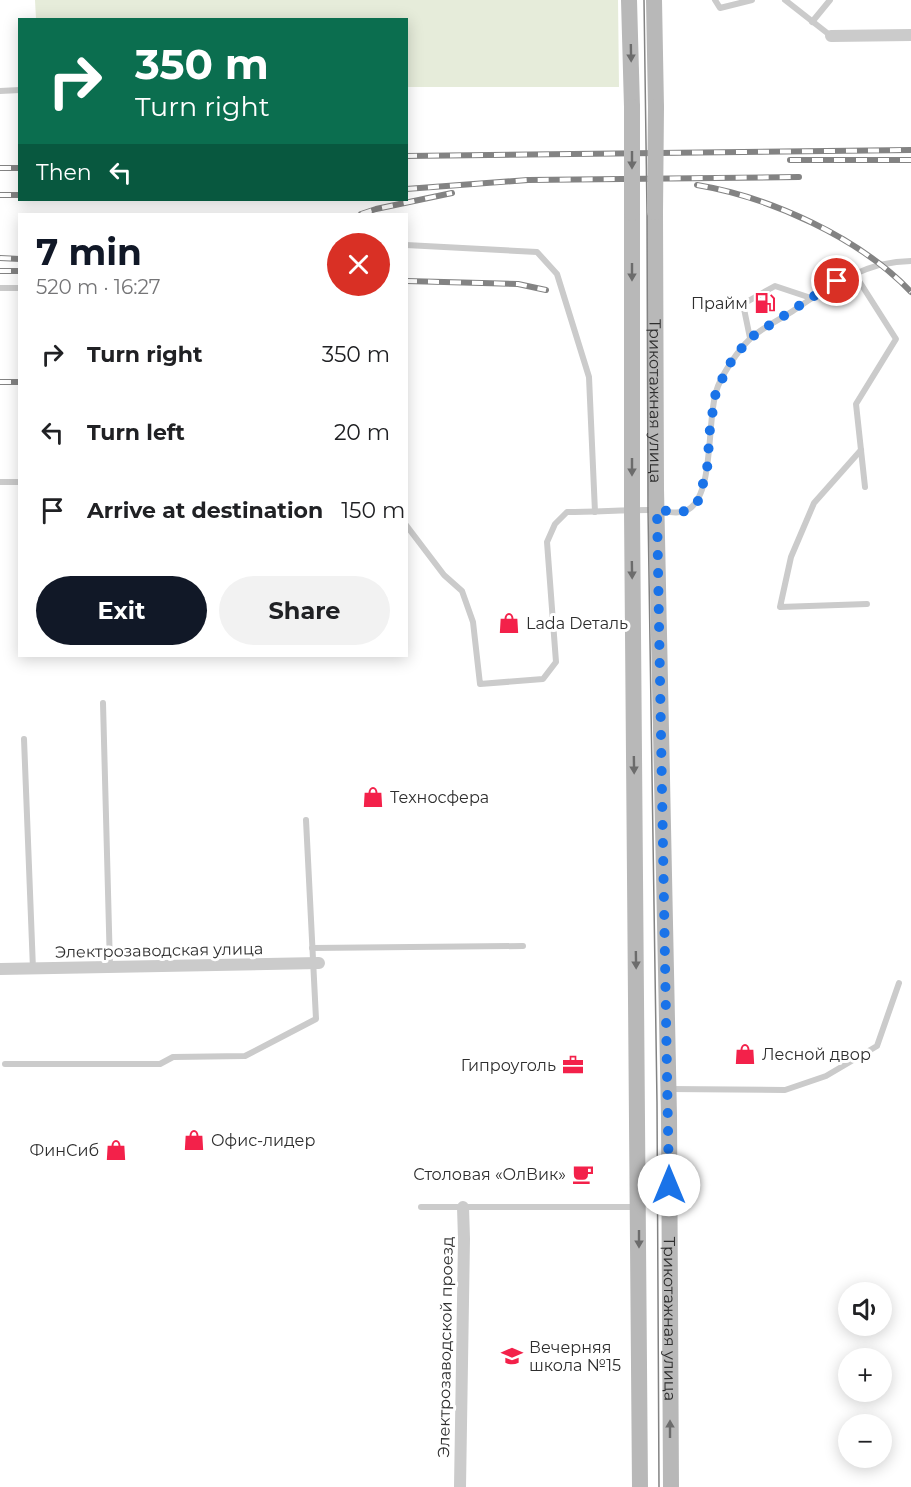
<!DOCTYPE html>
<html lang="en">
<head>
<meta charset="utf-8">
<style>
  :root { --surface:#fff; --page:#f2f2f2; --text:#202124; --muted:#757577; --accent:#111827 }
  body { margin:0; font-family:Montserrat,sans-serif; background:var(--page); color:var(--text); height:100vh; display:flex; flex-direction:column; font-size:22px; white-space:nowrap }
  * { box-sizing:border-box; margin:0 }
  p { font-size:20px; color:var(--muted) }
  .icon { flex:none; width:33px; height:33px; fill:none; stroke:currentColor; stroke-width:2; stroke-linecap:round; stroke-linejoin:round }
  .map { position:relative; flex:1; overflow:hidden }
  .sheet { position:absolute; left:18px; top:213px; width:390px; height:444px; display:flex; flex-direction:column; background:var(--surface); border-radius:0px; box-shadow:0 3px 15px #0003 }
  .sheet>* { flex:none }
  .guide { position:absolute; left:18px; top:18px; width:390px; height:183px; border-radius:0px; box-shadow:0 3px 15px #0003; background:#0b6e4f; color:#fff; overflow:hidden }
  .buttons { position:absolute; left:838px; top:1282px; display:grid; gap:12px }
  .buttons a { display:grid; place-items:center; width:54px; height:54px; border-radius:50%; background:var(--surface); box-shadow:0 3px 15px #0003; font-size:30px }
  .pin { position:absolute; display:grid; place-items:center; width:51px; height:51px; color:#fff; margin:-26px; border:3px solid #fff; border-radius:50%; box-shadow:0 2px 6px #0007 }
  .me { position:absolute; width:66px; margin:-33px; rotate:0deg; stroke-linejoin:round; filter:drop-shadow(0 0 4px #0008) }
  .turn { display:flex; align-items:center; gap:21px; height:126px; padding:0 18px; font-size:27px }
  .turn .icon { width:78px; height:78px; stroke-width:2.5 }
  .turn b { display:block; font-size:42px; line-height:51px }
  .then { display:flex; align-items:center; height:57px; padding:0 18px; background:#0003; gap:12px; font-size:22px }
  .round { display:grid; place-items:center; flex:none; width:63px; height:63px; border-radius:32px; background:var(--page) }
  .headline { display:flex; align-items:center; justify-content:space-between; height:102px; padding:0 18px }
  h1 { font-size:36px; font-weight:700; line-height:45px; color:var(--accent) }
  .button { display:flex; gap:12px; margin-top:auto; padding:12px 18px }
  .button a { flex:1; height:69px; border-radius:36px; background:var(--accent); color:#fff; font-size:24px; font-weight:700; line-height:69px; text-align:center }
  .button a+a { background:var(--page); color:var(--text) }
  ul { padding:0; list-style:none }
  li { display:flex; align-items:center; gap:18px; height:78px; padding:0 18px }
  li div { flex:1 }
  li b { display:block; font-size:22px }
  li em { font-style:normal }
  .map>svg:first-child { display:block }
  .green { fill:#e6ecda }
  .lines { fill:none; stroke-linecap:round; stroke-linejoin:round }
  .lane { stroke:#cbcbcb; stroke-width:6 }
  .street { stroke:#cbcbcb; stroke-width:12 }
  .secondary { stroke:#b8b8b8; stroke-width:16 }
  .tram { stroke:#838383; stroke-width:1.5 }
  .rail-casing { stroke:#838383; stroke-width:6 }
  .rail { stroke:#fff; stroke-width:4; stroke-dasharray:11; stroke-linecap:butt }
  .secondary-bridge { stroke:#b8b8b8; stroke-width:16 }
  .oneway { fill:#6c6c6c }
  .route { stroke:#1a73e8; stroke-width:10; stroke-dasharray:0 18 }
  .labels { text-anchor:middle; stroke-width:6; stroke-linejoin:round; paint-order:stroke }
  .poi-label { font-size:16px; fill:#2e2e2e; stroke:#fff; text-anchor:start }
  .street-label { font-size:16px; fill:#2e2e2e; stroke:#fff }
</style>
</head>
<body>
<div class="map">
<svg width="911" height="1487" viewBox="0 0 911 1487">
  <rect width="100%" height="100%" fill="#fff"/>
  <!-- green -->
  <polygon class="green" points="35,0 618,0 619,87 407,87 406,20 36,19"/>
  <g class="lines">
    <!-- lane -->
    <g class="lane">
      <polyline points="715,0 720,8 752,0"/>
      <polyline points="785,0 831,36"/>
      <polyline points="812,22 830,0"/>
      <polyline points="0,91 20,90"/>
      <polyline points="406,245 537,252 557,274 589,377 595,512"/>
      <polyline points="854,273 896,339 856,404 865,487"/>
      <polyline points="0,288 20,288"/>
      <polyline points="750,338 743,304 775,286 811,298"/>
      <polyline points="861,450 814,503 791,557 780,607 867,604"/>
      <polyline points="0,482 20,482"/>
      <path d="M406 525 444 575 462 591 473 622 480 684 543 679 556 662 547 542 555 524 567 512C594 512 622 510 649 510 661 510 679 516 689 509 714 493 707 421 716 392 720 377 738 350 750 339 760 329 775 322 788 314 826 289 863 261 911 261"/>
      <polyline points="103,703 110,967"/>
      <polyline points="24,739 33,969"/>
      <polyline points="312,948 523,946"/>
      <polyline points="5,1064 160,1064 173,1057 245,1056 316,1019 306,820"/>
      <polyline points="669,1089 785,1090 826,1076 877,1046 899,983"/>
      <polyline points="421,1207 637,1207"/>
    </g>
    <!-- street -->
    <g class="street">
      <polyline points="831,36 911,35"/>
      <polyline points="0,969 319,963"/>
      <polyline points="460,1487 464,1239 463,1207"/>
    </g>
    <!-- secondary -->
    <g class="secondary">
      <polyline points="629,0 632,107"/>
      <polyline points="654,0 656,107"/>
      <path id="s1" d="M655 212 656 489 669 1116 671 1487"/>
      <polyline points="632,213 632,511 640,1487"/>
    </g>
    <!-- tram -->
    <polyline class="tram" points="644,0 647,213 648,510 657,1102 659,1487"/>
    <defs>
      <g id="rail">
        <polyline points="406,156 911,150"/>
        <polyline points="790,160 911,160"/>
        <polyline points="0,168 20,168"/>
        <path d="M697 185C770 197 860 238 911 292"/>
        <polyline points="406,189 528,180 799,177"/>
        <polyline points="0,195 20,195"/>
        <polyline points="361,214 376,209 452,193"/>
        <polyline points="0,258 20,259"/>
        <polyline points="0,271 20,271"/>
        <polyline points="406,281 518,284 546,290"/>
        <polyline points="0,382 20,382"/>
      </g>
    </defs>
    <!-- rail casing -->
    <use href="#rail" class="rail-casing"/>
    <!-- rail -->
    <use href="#rail" class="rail"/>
    <!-- secondary-bridge -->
    <g class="secondary-bridge">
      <polyline points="632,107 632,213"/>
      <polyline points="655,212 656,107"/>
    </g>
  </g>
  <!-- one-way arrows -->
  <defs><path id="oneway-solid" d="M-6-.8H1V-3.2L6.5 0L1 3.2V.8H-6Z" transform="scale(1.5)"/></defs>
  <g class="oneway">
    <use href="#oneway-solid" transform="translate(631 53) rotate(89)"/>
    <use href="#oneway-solid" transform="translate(632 160) rotate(90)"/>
    <use href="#oneway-solid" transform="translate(632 272) rotate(90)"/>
    <use href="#oneway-solid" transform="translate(632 467) rotate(90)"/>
    <use href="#oneway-solid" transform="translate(632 570) rotate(89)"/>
    <use href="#oneway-solid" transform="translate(634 765) rotate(89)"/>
    <use href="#oneway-solid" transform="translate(636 960) rotate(89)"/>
    <use href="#oneway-solid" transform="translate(639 1239) rotate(90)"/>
    <use href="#oneway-solid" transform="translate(670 1429) rotate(-90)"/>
  </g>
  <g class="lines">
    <!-- route -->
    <polyline class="route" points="669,1185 657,510 678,512 687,511 698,501 707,470 710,428 716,391 732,360 750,338 837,281"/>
  </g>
  <!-- icons -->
  <defs>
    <symbol id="fuel-bare" viewBox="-9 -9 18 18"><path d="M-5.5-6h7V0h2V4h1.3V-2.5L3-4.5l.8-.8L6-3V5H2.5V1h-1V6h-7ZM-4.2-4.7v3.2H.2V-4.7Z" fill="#f3214a" stroke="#fff" stroke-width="2.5" paint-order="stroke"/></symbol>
    <symbol id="shop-bare" viewBox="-9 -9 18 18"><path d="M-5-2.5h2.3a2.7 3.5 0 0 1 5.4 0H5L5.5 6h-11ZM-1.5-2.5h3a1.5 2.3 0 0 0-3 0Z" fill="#f3214a" stroke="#fff" stroke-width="2.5" paint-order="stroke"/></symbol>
    <symbol id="office-bare" viewBox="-9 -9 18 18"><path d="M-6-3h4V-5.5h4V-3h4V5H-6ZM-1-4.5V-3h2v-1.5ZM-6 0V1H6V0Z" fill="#f3214a" stroke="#fff" stroke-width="2.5" paint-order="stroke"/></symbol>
    <symbol id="cafe-bare" viewBox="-9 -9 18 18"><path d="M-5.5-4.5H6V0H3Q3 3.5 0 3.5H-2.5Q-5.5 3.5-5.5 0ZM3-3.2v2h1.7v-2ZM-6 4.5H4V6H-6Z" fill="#f3214a" stroke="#fff" stroke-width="2.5" paint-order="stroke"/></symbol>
    <symbol id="school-bare" viewBox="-9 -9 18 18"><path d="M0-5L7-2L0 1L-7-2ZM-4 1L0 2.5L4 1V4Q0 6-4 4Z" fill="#f3214a" stroke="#fff" stroke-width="2.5" paint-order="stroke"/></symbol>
  </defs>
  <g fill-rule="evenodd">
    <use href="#fuel-bare" x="750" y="288" width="30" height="30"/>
    <use href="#shop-bare" x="494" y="608" width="30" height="30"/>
    <use href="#shop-bare" x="358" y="782" width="30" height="30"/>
    <use href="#shop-bare" x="730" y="1039" width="30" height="30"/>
    <use href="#office-bare" x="558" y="1050" width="30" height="30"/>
    <use href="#shop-bare" x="179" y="1125" width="30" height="30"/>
    <use href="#shop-bare" x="101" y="1135" width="30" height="30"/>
    <use href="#cafe-bare" x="568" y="1159" width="30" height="30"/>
    <use href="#school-bare" x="497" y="1341" width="30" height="30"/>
  </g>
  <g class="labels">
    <!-- poi labels -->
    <g class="poi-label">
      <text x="748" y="309" text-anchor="end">Прайм</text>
      <text x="526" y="629">Lada Dеталь</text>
      <text x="390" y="803">Техносфера</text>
      <text x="762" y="1060">Лесной двор</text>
      <text x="556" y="1071" text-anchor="end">Гипроуголь</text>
      <text x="211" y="1146">Офис-лидер</text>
      <text x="99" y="1156" text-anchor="end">ФинСиб</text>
      <text x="566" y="1180" text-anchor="end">Столовая «ОлВик»</text>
      <text x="529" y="1353">Вечерняя<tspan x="529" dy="18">школа №15</tspan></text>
    </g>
    <!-- street labels -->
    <g class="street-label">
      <text dy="6" stroke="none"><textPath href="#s1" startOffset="189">Трикотажная улица</textPath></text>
      <text transform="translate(159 950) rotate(-1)" y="6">Электрозаводская улица</text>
      <text dy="6" stroke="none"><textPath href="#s1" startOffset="1107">Трикотажная улица</textPath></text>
      <text transform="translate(445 1347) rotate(-89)" y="6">Электрозаводской проезд</text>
    </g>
  </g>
</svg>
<div class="buttons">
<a><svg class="icon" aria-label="sound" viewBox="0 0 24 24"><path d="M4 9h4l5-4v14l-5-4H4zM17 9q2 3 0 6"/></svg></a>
<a>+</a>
<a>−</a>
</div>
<div class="pin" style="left:837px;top:281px;background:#d93025"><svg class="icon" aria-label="arrive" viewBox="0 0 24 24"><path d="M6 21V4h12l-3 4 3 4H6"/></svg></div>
<svg class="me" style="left:669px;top:1185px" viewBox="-20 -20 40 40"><circle r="19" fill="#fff"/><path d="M0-13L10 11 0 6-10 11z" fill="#1a73e8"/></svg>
<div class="guide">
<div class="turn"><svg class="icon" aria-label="right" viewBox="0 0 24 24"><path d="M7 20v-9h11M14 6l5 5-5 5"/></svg><div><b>350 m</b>Turn right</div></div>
<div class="then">Then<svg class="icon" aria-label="left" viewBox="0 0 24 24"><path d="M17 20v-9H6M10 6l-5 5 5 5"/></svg></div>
</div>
<section class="sheet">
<div class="headline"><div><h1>7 min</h1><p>520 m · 16:27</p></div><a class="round" style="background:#d93025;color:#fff"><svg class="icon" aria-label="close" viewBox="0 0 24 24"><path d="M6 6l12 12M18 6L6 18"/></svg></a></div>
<ul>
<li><svg class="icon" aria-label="right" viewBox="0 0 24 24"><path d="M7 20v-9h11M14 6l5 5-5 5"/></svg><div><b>Turn right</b></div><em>350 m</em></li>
<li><svg class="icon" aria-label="left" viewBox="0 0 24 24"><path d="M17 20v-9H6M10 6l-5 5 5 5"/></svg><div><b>Turn left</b></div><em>20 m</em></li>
<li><svg class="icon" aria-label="arrive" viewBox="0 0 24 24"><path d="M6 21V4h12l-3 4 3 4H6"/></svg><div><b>Arrive at destination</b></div><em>150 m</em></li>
</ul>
<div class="button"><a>Exit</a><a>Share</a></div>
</section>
</div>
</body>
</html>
